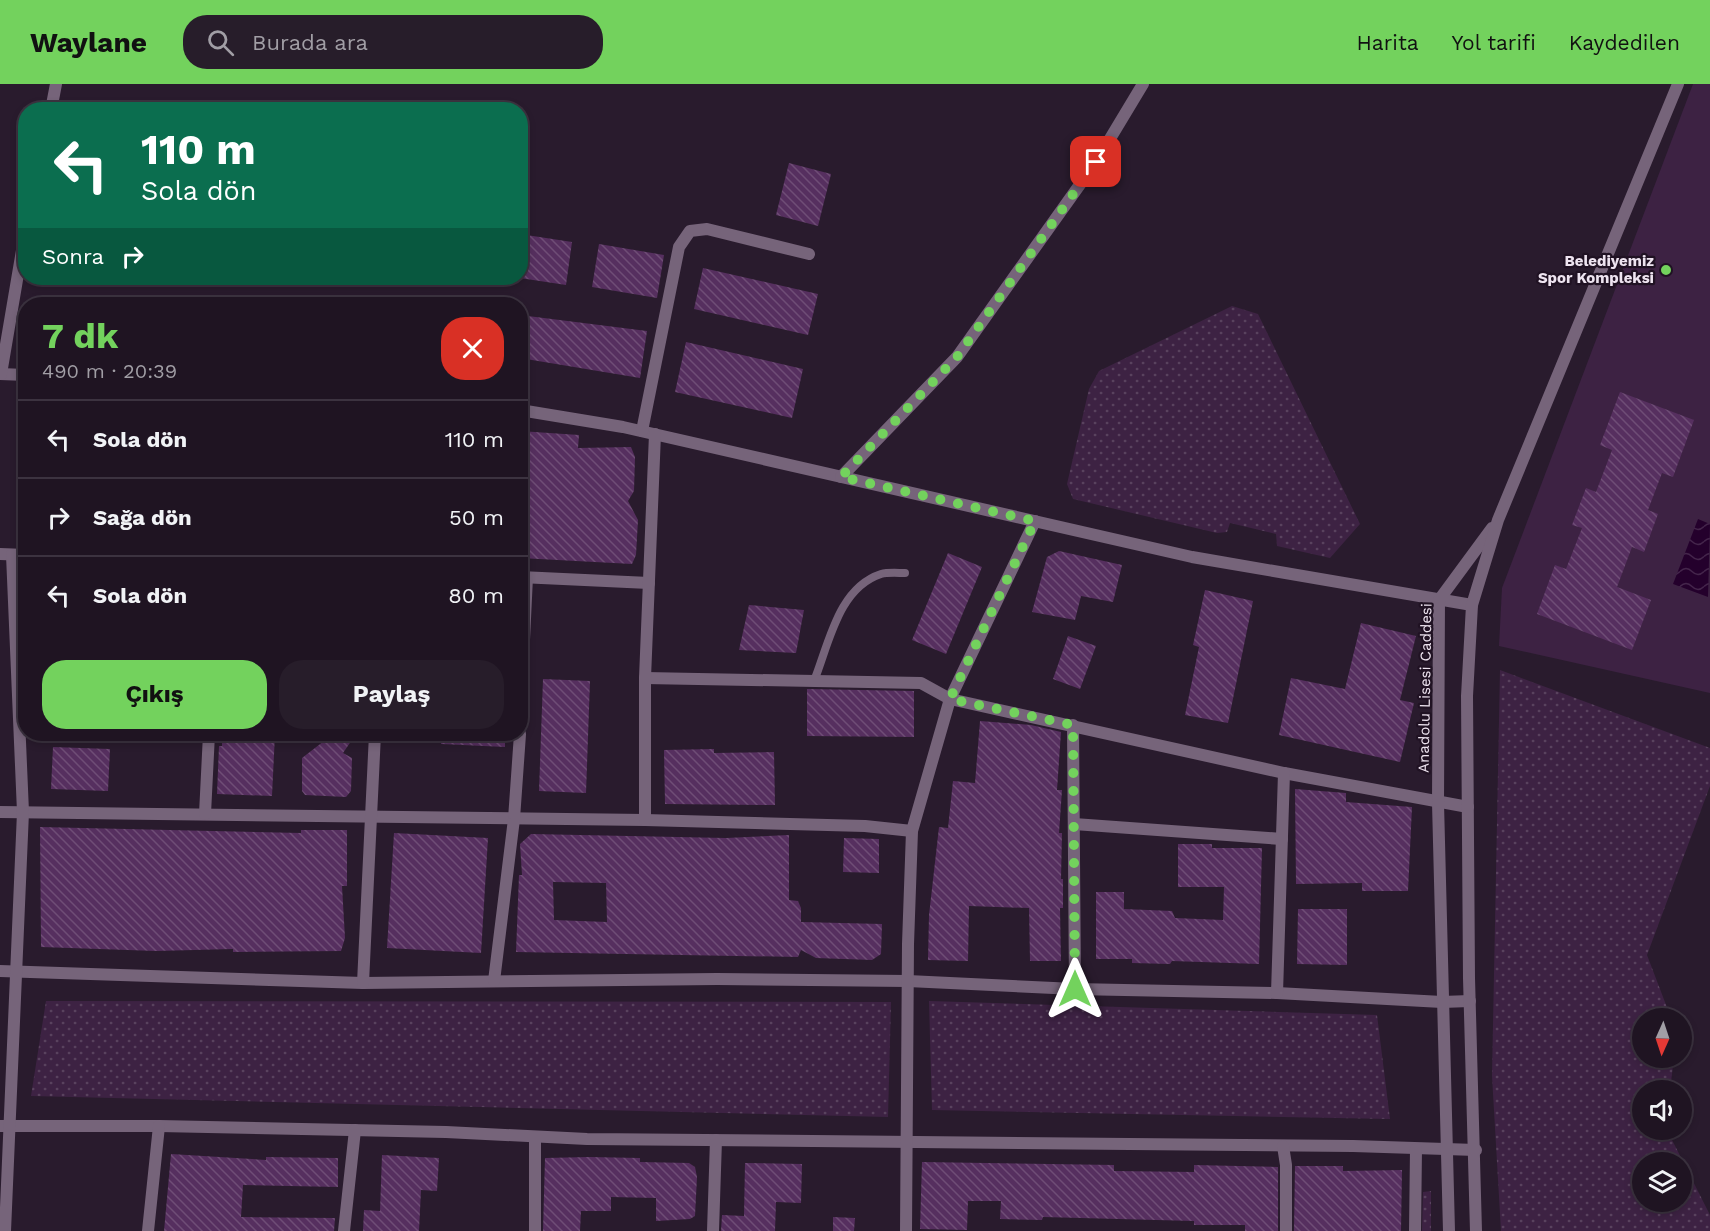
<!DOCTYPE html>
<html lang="tr">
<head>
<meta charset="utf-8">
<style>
  :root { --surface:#1f1422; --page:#271d2a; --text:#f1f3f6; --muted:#a19ea5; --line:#3c3340; --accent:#73d25d }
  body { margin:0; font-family:"Work Sans",sans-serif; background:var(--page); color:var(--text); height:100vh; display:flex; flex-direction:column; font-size:22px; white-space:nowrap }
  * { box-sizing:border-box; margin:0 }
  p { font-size:20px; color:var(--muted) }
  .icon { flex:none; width:33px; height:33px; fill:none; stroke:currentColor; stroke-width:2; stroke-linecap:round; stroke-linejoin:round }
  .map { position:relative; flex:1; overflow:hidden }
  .side { position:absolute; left:18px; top:213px; width:510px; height:444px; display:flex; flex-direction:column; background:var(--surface); border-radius:24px; box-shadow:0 3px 9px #0003,0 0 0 2px var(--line) }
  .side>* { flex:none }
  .top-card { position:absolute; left:18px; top:18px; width:510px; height:183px; border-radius:24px; box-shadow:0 3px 9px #0003,0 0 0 2px var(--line); background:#0b6e4f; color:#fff; overflow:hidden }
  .needle { width:39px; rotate:183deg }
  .tools { position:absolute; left:1632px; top:924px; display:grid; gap:12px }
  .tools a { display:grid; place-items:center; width:60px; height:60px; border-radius:50%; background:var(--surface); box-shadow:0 3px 9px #0003,0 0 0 2px var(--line); font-size:30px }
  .pin { position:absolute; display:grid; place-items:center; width:51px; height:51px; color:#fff; margin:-26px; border-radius:12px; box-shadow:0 3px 9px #0006 }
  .me { position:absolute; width:66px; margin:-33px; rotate:0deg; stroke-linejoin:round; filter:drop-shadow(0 0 4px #0008) }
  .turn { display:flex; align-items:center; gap:21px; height:126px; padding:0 24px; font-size:27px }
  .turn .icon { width:78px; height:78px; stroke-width:2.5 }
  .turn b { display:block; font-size:42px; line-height:51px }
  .then { display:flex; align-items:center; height:57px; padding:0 24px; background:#0003; gap:12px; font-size:22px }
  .round { display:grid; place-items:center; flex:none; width:63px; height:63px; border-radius:24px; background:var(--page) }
  .head { display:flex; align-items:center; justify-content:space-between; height:102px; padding:0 24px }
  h1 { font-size:36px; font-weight:700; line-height:45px; color:var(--accent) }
  .cta { display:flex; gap:12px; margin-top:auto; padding:12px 24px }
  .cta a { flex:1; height:69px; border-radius:24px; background:var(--accent); color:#111; font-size:24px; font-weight:700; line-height:69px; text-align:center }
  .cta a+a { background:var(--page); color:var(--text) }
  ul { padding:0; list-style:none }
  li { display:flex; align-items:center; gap:18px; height:78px; padding:0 24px; border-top:2px solid var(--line) }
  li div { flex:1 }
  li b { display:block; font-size:22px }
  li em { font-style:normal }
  header { display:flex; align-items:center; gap:36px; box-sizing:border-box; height:84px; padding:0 30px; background:var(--accent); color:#111 }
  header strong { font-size:28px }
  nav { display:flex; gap:33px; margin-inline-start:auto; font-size:21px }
  .search { width:420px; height:54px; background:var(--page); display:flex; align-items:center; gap:15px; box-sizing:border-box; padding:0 21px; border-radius:24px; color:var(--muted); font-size:22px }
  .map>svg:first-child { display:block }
  .grass { fill:url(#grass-dots); fill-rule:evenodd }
  .garden { fill:#3d2243 }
  .water { fill:url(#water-waves) }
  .building { fill:url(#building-back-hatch); fill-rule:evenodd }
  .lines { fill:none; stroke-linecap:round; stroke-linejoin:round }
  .service { stroke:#76647a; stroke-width:8 }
  .minor { stroke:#76647a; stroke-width:12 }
  .tertiary { stroke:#76647a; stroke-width:12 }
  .route { stroke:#73d25d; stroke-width:10; stroke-dasharray:0 18 }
  .poi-dot { fill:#73d25d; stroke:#201223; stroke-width:2 }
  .labels { text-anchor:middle; stroke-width:4.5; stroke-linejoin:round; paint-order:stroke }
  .poi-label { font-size:15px; font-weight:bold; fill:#eee4f0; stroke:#201223; text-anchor:end }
  .street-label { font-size:15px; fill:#eee4f0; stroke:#201223 }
</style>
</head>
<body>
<header>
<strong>Waylane</strong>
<div class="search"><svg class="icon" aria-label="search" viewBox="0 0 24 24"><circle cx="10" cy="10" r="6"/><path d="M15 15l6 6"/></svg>Burada ara</div>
<nav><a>Harita</a><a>Yol tarifi</a><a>Kaydedilen</a></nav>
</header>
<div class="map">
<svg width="1710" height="1147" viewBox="0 0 1710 1147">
  <defs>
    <pattern id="grass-dots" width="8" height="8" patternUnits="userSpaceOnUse" patternTransform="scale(1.5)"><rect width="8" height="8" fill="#3d2243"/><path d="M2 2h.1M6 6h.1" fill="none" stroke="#59425e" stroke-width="1.8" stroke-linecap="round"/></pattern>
    <pattern id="water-waves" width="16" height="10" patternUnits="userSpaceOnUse" patternTransform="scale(1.5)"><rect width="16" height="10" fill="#24002c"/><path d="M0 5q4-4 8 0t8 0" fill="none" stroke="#44254b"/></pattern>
    <pattern id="building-back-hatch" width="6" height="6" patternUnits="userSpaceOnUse" patternTransform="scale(1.5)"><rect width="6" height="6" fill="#562f5f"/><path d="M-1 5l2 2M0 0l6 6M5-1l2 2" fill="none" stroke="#6f4d76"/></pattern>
  </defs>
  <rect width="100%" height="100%" fill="#291b2d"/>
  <!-- grass -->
  <g class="grass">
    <polygon points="1232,222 1258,230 1360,440 1330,474 1277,462 1276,450 1230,439 1227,448 1217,449 1073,415 1067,400 1089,305 1099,287"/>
    <path d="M1500 586 1710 664V702L1647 871 1671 934H1642V974H1674L1670 1006H1642V1046H1667L1710 1131V1147H1501L1492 992ZM1642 1078H1682V1118H1642Z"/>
    <polygon points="46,917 891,918 888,1033 31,1012"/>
    <polygon points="929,917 1377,931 1390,1035 932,1026"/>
    <polygon points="1431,1107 1431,1147 1422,1147 1423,1108"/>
  </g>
  <!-- garden -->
  <polygon class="garden" points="1693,0 1710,0 1710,609 1499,562 1502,504"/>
  <!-- water -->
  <polygon class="water" points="1698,435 1710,440 1708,513 1673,500"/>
  <!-- building -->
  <g class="building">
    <polygon points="789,79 831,90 818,142 776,131"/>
    <polygon points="520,150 572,158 566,201 520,194"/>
    <polygon points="599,160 664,171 657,214 592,203"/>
    <polygon points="703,184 818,210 808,251 694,225"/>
    <polygon points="520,231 647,247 640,294 520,274"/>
    <polygon points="686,258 803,285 792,334 675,308"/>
    <polygon points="1620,308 1694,336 1673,393 1662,389 1648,426 1658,430 1644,468 1632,463 1617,503 1651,516 1632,566 1537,530 1555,481 1566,485 1582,444 1572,441 1586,404 1596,408 1612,366 1600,361"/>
    <polygon points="520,347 579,351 578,364 631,363 635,373 634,407 628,417 638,436 636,471 632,480 520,474"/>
    <polygon points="1059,467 1122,481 1113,518 1081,512 1075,536 1032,528 1047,473"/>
    <polygon points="948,469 982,483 946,570 912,556"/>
    <polygon points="1205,506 1253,517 1228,639 1185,631 1199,563 1193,561"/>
    <polygon points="749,521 804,526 796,569 739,566"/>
    <polygon points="1361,539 1416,552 1400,616 1414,619 1400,678 1279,651 1291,594 1345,605"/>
    <polygon points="1068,552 1096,562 1080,605 1053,595"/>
    <polygon points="543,595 590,597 586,709 539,707"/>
    <polygon points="807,605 914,607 914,653 807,652"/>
    <polygon points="980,637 1031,641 1061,648 1057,706 1062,706 1059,749 1062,749 1061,795 1063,795 1063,824 1060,824 1061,877 1030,877 1029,824 969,822 968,877 928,876 929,831 939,743 948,744 953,697 975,699"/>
    <polygon points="222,650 275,650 272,712 217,710 219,662 222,662"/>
    <polygon points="333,650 356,650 343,669 352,674 351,707 346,713 305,711 302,707 302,674"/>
    <polygon points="441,650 505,650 505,663 441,660"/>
    <polygon points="53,663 110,665 108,707 51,705"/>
    <polygon points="714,665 714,669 774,668 775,721 665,720 664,666"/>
    <polygon points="1295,705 1346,709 1346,718 1412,723 1408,807 1362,807 1362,799 1296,800"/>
    <polygon points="40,743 301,749 301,746 347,746 347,802 342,802 345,854 341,867 233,868 233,865 156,867 41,863"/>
    <polygon points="394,749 488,754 481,869 387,864"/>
    <path d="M531 750 726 754 789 751V816L798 817 801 824V838L882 840 881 870 872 876 816 874 801 866 798 873 516 868 519 791H522L520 760ZM553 798 606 799 607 838 554 836Z"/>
    <polygon points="844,754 879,755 879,789 843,788"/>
    <polygon points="1178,760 1212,760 1212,764 1262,764 1259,880 1172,877 1170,880 1132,879 1132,875 1096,875 1096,808 1124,808 1124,825 1172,827 1175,834 1223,836 1224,803 1178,803"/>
    <polygon points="1298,825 1347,825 1347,881 1297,880"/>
    <polygon points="171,1070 266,1076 266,1073 338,1074 338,1103 243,1101 241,1133 335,1134 334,1147 164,1147"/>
    <polygon points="382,1071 439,1074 437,1107 421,1106 419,1147 363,1147 364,1126 380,1127"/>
    <polygon points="589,1073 640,1074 640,1078 689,1079 695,1083 697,1093 695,1132 690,1135 656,1137 656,1114 611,1113 611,1127 581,1127 580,1147 543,1147 545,1074"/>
    <polygon points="922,1078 1114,1081 1114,1087 1194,1088 1194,1081 1278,1083 1278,1147 1245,1147 1245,1141 1194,1141 1194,1137 1043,1133 1042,1136 1000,1135 1001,1117 968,1117 967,1146 920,1145"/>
    <polygon points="745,1079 802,1080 801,1119 776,1118 775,1147 721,1147 722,1131 744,1132"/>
    <polygon points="1295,1082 1343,1082 1343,1087 1402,1086 1401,1147 1294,1147"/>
    <polygon points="833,1133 855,1134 854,1147 833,1147"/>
  </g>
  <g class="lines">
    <!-- service -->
    <path class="service" d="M814 597C829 560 838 504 881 490 888 488 898 489 905 489"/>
    <!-- minor -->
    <g class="minor">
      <polyline points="51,26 56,0"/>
      <polyline points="0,290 26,291"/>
      <polyline points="1,290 26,143"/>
      <polyline points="520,326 623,343 1192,473 1472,521"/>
      <polyline points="642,347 679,163 690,147 707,145 809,170"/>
      <polyline points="841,393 957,273 1096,78 1143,0"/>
      <polyline points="0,470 26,471"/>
      <polyline points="520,493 649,499"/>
      <polyline points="645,594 921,599 950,615 1284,689 1468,723"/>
      <polyline points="520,639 527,493"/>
      <polyline points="1073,641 1075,905"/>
      <polyline points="0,728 645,736 865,742 912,747"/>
      <polyline points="205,730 209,650"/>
      <polyline points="645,736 645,594 655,350"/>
      <polyline points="1074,740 1282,755"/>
      <polyline points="0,887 363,899 717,895 908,897 1075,905 1277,909 1442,918 1470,917"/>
      <polyline points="494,897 514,735 520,650"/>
      <polyline points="363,899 375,650"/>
      <polyline points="1277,909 1284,689"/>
      <polyline points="0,1042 159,1042 446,1048 587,1055 1353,1062 1476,1066"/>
      <polyline points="535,1053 535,1147"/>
      <polyline points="1283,1062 1286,1081 1286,1147"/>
      <polyline points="5,1147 23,728 12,471"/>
      <polyline points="148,1147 159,1042"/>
      <polyline points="344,1147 355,1046"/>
      <polyline points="713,1147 716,1056"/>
      <polyline points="906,1147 908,860 912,747 950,615 1035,437"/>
      <polyline points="1415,1147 1416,1065"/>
    </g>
    <!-- tertiary -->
    <g class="tertiary">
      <polyline points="1449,1147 1438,719 1439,516 1492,444"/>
      <polyline points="1476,1147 1469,894 1467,612 1472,521 1498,436 1678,0"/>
    </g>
  </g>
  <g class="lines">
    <!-- route -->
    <polyline class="route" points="1075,905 1073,641 950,615 1035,437 841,393 957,273 1096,78"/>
  </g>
  <!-- markers -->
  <circle class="poi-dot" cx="1666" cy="186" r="6"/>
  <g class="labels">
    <!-- poi labels -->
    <g class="poi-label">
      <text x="1654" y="182">Belediyemiz<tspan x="1654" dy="17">Spor Kompleksi</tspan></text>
    </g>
    <!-- street labels -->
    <g class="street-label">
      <text transform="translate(1425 604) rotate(-89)" y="5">Anadolu Lisesi Caddesi</text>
    </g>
  </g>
</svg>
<div class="tools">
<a><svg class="needle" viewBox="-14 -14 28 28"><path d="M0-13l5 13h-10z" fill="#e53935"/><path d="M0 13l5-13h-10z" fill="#a19ea5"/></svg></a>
<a><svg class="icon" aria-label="sound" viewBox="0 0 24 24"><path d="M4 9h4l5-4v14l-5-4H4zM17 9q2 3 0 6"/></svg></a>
<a><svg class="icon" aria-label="layers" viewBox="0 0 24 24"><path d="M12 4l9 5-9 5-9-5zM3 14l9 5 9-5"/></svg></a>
</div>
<div class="pin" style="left:1096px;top:78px;background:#d93025"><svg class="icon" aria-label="arrive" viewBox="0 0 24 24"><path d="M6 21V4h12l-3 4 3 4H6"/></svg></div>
<svg class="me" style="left:1075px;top:905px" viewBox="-20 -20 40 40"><path d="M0-17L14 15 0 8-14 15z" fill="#73d25d" stroke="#fff" stroke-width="4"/></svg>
<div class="top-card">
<div class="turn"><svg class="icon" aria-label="left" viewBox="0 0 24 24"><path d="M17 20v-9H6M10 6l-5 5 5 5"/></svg><div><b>110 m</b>Sola dön</div></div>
<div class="then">Sonra<svg class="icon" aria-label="right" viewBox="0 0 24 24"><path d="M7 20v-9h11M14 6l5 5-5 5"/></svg></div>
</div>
<section class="side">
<div class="head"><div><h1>7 dk</h1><p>490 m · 20:39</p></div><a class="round" style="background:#d93025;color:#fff"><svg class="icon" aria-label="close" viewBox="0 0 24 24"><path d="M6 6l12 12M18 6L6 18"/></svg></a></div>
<ul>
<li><svg class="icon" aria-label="left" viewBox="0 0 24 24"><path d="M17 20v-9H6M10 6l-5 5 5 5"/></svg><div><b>Sola dön</b></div><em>110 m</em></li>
<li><svg class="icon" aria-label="right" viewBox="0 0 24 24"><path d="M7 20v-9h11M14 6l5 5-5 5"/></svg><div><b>Sağa dön</b></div><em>50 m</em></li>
<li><svg class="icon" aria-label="left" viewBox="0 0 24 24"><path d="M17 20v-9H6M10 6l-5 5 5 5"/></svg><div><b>Sola dön</b></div><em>80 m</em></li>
</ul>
<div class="cta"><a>Çıkış</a><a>Paylaş</a></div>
</section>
</div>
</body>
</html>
